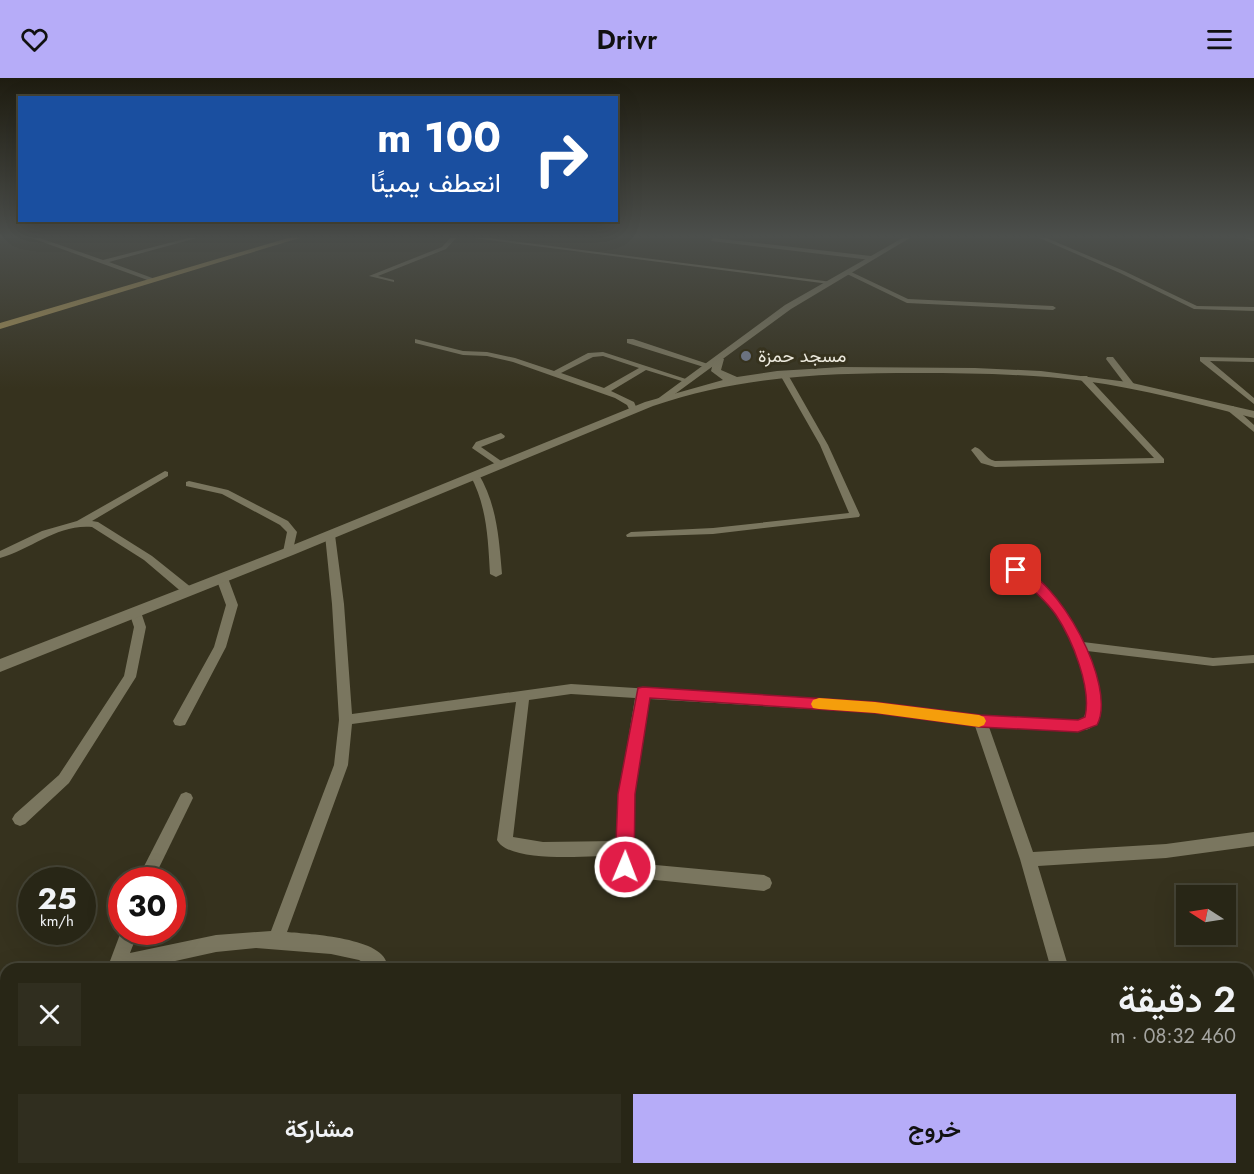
<!DOCTYPE html>
<html lang="ar">
<head>
<meta charset="utf-8">
<style>
  :root { --surface:#282616; --page:#302e1f; --text:#f1f3f6; --muted:#a5a5a1; --line:#444335; --accent:#b6acf8 }
  body { margin:0; font-family:Jost,Vazirmatn,sans-serif; background:var(--page); color:var(--text); direction:rtl; height:100vh; display:flex; flex-direction:column; font-size:22px; white-space:nowrap }
  * { box-sizing:border-box; margin:0 }
  p { font-size:20px; color:var(--muted) }
  .icon { flex:none; width:33px; height:33px; fill:none; stroke:currentColor; stroke-width:2; stroke-linecap:round; stroke-linejoin:round }
  .map { position:relative; flex:1; overflow:hidden; direction:ltr }
  .side { position:absolute; left:0px; top:885px; width:1254px; height:212px; display:flex; flex-direction:column; background:var(--surface); border-radius:18px 18px 0 0; box-shadow:0 6px 24px #0002,0 0 0 2px var(--line); direction:rtl }
  .side>* { flex:none }
  .banner { position:absolute; left:18px; top:18px; width:600px; height:126px; border-radius:0px; box-shadow:0 6px 24px #0002,0 0 0 2px var(--line); direction:rtl; background:#1a4fa0; color:#fff; overflow:hidden }
  .needle { width:39px; rotate:282deg }
  .fabs { position:absolute; left:1176px; top:807px; display:grid; gap:12px }
  .fabs a { display:grid; place-items:center; width:60px; height:60px; border-radius:0px; background:var(--surface); box-shadow:0 6px 24px #0002,0 0 0 2px var(--line); font-size:30px }
  .speed { position:absolute; left:18px; top:789px; display:flex; gap:12px; font-size:30px; font-weight:700; text-align:center }
  .speed>* { display:grid; place-content:center; width:78px; height:78px; border-radius:50%; background:var(--surface); box-shadow:0 6px 24px #0002,0 0 0 2px var(--line); line-height:1 }
  .speed small { font-size:15px; font-weight:400 }
  .speed .limit { border:9px solid #d22; background:#fff; color:#111 }
  .pin { position:absolute; display:grid; place-items:center; width:51px; height:51px; color:#fff; margin:-26px; border-radius:12px; box-shadow:0 3px 9px #0006 }
  .me { position:absolute; width:66px; margin:-33px; rotate:1deg; stroke-linejoin:round; filter:drop-shadow(0 0 4px #0008) }
  .turn { display:flex; align-items:center; gap:21px; height:126px; padding:0 18px; font-size:27px }
  .turn .icon { width:78px; height:78px; stroke-width:2.5 }
  .turn b { display:block; font-size:42px; line-height:51px }
  .round { display:grid; place-items:center; flex:none; width:63px; height:63px; border-radius:0px; background:var(--page) }
  .overview { display:flex; align-items:center; justify-content:space-between; height:102px; padding:0 18px }
  h1 { font-size:36px; font-weight:600; line-height:45px }
  .button { display:flex; gap:12px; margin-top:auto; padding:12px 18px }
  .button a { flex:1; height:69px; border-radius:0px; background:var(--accent); color:#111; font-size:24px; font-weight:600; line-height:69px; text-align:center }
  .button a+a { background:var(--page); color:var(--text) }
  header { display:flex; justify-content:space-between; align-items:center; height:78px; padding:0 18px; background:var(--accent); color:#111; font-size:27px; font-weight:600 }
  .map>svg:first-child { display:block }
  .lines { fill:none; stroke-linecap:round; stroke-linejoin:round }
  .minor { fill:#7a765f; fill-rule:evenodd }
  .tertiary { fill:#7a765f; fill-rule:evenodd }
  .secondary { fill:#7a765f; fill-rule:evenodd }
  .primary { fill:#a59157; fill-rule:evenodd }
  .route { fill:#e11d48; stroke:#92132f; stroke-width:1.5 }
  .slow { fill:#f59e0b }
  .worship-dot { fill:#6b7280; stroke:#36321e; stroke-width:2 }
  .labels { text-anchor:middle; stroke-width:6; stroke-linejoin:round; paint-order:stroke }
  .far-poi-label { font-size:18px; fill:#ece9dd; stroke:#36321e; text-anchor:start }
</style>
</head>
<body>
<header><svg class="icon" aria-label="menu" viewBox="0 0 24 24"><path d="M4 6h16M4 12h16M4 18h16"/></svg>Drivr<svg class="icon" aria-label="heart" viewBox="0 0 24 24"><path d="M12 20l-8-8c-3-5 5-10 8-4 3-6 11-1 8 4z"/></svg></header>
<div class="map">
<svg width="1254" height="1096" viewBox="0 0 1254 1096">
  <rect width="100%" height="100%" fill="#36321e"/>
  <g class="lines">
    <!-- minor -->
    <g class="minor">
      <polygon points="26,158 34,158 103,182 196,158 204,158 109,184 155,201 153,204"/>
      <polygon points="452,158 458,158 446,171 378,198 394,202 394,204 369,198 442,169"/>
      <polygon points="458,158 472,158 832,204 829,206"/>
      <polygon points="1035,158 1042,158 1124,193 1197,228 1254,229 1254,233 1194,231 1120,195"/>
      <polygon points="1241,158 1254,159 1254,163 1242,159"/>
      <polygon points="713,160 871,178 874,180 871,182 711,163"/>
      <polygon points="847,192 908,221 1053,228 1056,230 1053,232 907,225 845,195"/>
      <path d="M415 261 463 273 487 274 515 280 554 293 588 275 603 274 692 303 688 305 646 292 611 313 634 324 638 333 634 335H631L627 327 615 320 513 284 487 278 463 277 415 265ZM603 278 639 290 604 310 561 295 593 279Z"/>
      <polygon points="627,261 633,261 714,288 707,290 627,265"/>
      <polygon points="1107,279 1113,279 1134,306 1134,310 1128,310 1106,281"/>
      <polygon points="1200,279 1254,280 1254,284 1210,283 1254,320 1254,326 1200,283"/>
      <polygon points="780,293 787,295 828,367 860,437 859,439 713,456 627,459 626,457 631,454 713,450 849,435 820,367 779,295"/>
      <path d="M1081 298H1087L1164 381V385L995 389 981 385 971 372 975 369C984 372 984 380 995 383L1154 380 1081 302Z"/>
      <polygon points="1227,328 1233,328 1254,347 1254,354 1227,332"/>
      <polygon points="501,355 505,358 504,360 481,369 504,385 506,387 501,390 472,370 476,364"/>
      <path d="M165 393 168 394V398L92 443 98 444 152 478 192 510 194 513 192 516H184L144 482 92 449C57 446 32 471 0 480V473L42 453 77 443Z"/>
      <path d="M475 394 478 395C497 426 499 461 502 496L496 499 490 496C488 461 487 428 470 397Z"/>
      <polygon points="189,403 228,412 288,443 297,454 292,476 284,476 283,474 287,454 280,447 222,416 186,408 186,404"/>
      <path d="M330 454 335 457 344 526 352 636 571 606 875 625 980 638 1082 642C1100 618 1068 550 1051 530 1040 515 1023 506 1010 492L1012 490C1021 488 1026 494 1033 500 1056 517 1072 538 1083 564L1213 580 1254 577V585L1213 588 1087 573C1094 591 1114 643 1086 652L989 649 1033 774 1166 766 1254 754V768L1166 780 1038 788 1069 891H1051L1020 781 975 648 875 635 649 621 633 716 634 785 764 797 770 800 772 805 770 810 764 813 626 799 620 797 618 792V777C594 778 509 786 497 762L516 624 352 646 348 687 287 854C309 856 392 860 387 891H369V888L359 882 331 876 256 870 216 874 139 891H107L122 851V854H138L130 875 216 857 271 853 334 687 339 642 332 526 325 457ZM571 616 635 620 619 716 618 763 543 764 513 759 529 622Z"/>
      <polygon points="222,497 228,500 238,527 226,569 185,647 180,648 175,647 173,643 214,569 226,527 216,500"/>
      <polygon points="135,530 141,534 146,549 136,599 69,705 25,746 20,748 15,746 12,741 15,736 59,697 124,598 134,549 129,534"/>
      <polygon points="186,714 191,716 193,720 153,802 137,802 181,716"/>
      <polygon points="33,1090 54,1090 53,1096 31,1096"/>
      <polygon points="1105,1090 1127,1090 1128,1096 1106,1096"/>
    </g>
    <!-- tertiary -->
    <polygon class="tertiary" points="906,158 913,158 791,231 664,324 656,322 785,227"/>
    <!-- secondary -->
    <path class="secondary" d="M719 278 724 281 721 292 737 299 777 293 842 289 975 290 1041 293 1128 304 1254 333V340C1198 326 1143 311 1085 303 1030 296 973 295 917 295 824 295 742 298 653 328L293 477 0 594V581L283 471 645 324 723 302 711 293 714 281Z"/>
    <!-- primary -->
    <polygon class="primary" points="295,158 306,158 0,251 0,245"/>
  </g>
  <!-- sky -->
  <linearGradient id="sky" x2="0" y2="1"><stop stop-color="#1e1c10"/><stop offset="0.51" stop-color="#4c4f4c"/><stop offset="1" stop-color="#4c4f4c" stop-opacity="0"/></linearGradient>
  <rect width="1254" height="311" fill="url(#sky)"/>
  <!-- route -->
  <path class="route" d="M1016 488C1058 499 1118 608 1097 647L1078 654 980 649 875 635 650 620 635 716 634 789 631 795 625 797 618 795 615 789 618 716 638 610 643 609 875 624 980 637 1078 642 1085 639C1092 610 1072 561 1056 537 1044 520 1028 507 1012 495L1010 492 1012 489Z"/>
  <!-- slow -->
  <polygon class="slow" points="819,620 875,624 979,637 984,639 986,643 984,647 979,649 875,635 819,631 813,630 811,626 813,622"/>
  <!-- markers -->
  <circle class="worship-dot" cx="746" cy="278" r="6"/>
  <g class="labels">
    <!-- far-poi labels -->
    <g class="far-poi-label">
      <text x="758" y="284">مسجد حمزة</text>
    </g>
  </g>
</svg>
<div class="fabs">
<a><svg class="needle" viewBox="-14 -14 28 28"><path d="M0-13l5 13h-10z" fill="#e53935"/><path d="M0 13l5-13h-10z" fill="#a5a5a1"/></svg></a>
</div>
<div class="speed"><div>25<small>km/h</small></div><div class="limit">30</div></div>
<div class="pin" style="left:1016px;top:492px;background:#d93025"><svg class="icon" aria-label="arrive" viewBox="0 0 24 24"><path d="M6 21V4h12l-3 4 3 4H6"/></svg></div>
<svg class="me" style="left:625px;top:789px" viewBox="-20 -20 40 40"><circle r="17" fill="#e11d48" stroke="#fff" stroke-width="3"/><path d="M0-11L8 9 0 5-8 9z" fill="#fff"/></svg>
<div class="banner">
<div class="turn"><svg class="icon" aria-label="right" viewBox="0 0 24 24"><path d="M7 20v-9h11M14 6l5 5-5 5"/></svg><div><b>100 m</b>انعطف يمينًا</div></div>
</div>
<section class="side">
<div class="overview"><div><h1>2 دقيقة</h1><p>460 m · 08:32</p></div><a class="round"><svg class="icon" aria-label="close" viewBox="0 0 24 24"><path d="M6 6l12 12M18 6L6 18"/></svg></a></div>
<div class="button"><a>خروج</a><a>مشاركة</a></div>
</section>
</div>
</body>
</html>
